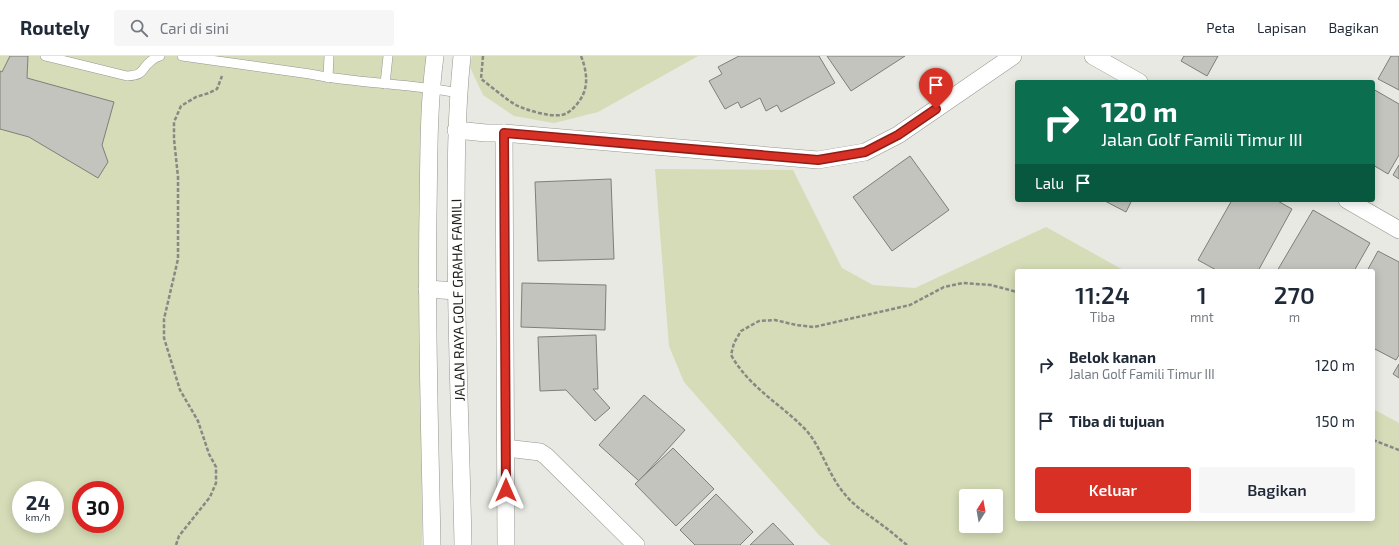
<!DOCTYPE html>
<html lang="id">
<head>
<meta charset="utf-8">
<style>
  :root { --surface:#fff; --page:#f6f6f7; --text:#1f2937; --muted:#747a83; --line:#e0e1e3; --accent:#d93025 }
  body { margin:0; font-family:"Exo 2",sans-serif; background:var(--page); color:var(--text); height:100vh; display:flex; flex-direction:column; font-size:15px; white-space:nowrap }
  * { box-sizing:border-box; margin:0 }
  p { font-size:13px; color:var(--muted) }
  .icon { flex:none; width:22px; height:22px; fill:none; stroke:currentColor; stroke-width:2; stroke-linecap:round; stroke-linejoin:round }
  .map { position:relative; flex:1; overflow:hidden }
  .sheet { position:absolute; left:1015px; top:213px; width:360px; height:252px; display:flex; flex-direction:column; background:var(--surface); border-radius:4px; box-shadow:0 2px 10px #0003 }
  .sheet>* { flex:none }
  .top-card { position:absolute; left:1015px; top:24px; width:360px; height:122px; border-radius:4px; box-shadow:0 2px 10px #0003; background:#0b6e4f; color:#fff; overflow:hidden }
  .needle { width:26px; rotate:11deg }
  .controls { position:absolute; left:959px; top:433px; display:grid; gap:8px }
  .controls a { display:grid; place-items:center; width:44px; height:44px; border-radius:4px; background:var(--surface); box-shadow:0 2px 10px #0003; font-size:20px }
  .speed { position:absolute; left:12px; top:425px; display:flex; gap:8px; font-size:20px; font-weight:700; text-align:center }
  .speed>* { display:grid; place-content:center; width:52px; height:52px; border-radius:50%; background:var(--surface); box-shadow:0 2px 10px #0003; line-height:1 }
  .speed small { font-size:10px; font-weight:400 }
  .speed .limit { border:6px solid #d22; background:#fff; color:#111 }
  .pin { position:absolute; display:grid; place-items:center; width:34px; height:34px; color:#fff; margin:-41px -17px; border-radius:50% 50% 50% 0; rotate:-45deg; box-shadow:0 0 4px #0007 }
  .pin .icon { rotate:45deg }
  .me { position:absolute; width:44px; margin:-22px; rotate:0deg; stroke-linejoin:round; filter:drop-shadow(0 0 3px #0008) }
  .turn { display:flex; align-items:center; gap:14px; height:84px; padding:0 20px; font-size:18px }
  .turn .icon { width:52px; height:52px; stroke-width:2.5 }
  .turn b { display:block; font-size:28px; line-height:34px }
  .then { display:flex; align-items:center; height:38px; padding:0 20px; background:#0003; gap:8px; font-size:15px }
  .eta { display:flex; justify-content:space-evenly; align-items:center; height:68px; text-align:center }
  .eta b { font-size:24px; font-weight:600; line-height:28px }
  .button { display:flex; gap:8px; margin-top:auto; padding:8px 20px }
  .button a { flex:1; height:46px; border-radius:4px; background:var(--accent); color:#fff; font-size:16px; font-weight:600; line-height:46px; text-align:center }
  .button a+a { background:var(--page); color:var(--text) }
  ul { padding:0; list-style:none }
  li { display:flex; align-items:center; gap:12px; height:56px; padding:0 20px }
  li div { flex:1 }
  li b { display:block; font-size:15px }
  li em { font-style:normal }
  header { display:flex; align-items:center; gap:24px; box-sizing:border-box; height:56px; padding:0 20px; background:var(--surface); border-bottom:1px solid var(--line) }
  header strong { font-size:19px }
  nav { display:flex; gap:22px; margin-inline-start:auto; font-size:14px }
  .search { width:280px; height:36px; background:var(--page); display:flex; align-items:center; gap:10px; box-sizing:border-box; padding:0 14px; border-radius:4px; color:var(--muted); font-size:15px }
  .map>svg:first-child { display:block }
  .green { fill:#d5dcb7; fill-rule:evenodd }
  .building { fill:#c3c4be; stroke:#7e7f79 }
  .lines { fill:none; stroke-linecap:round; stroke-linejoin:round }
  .service-casing { stroke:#959690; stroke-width:10 }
  .minor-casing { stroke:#959690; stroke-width:18 }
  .path { stroke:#888984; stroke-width:2.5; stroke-dasharray:4 2; stroke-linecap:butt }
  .service { stroke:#fff; stroke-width:9 }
  .minor { stroke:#fff; stroke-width:17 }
  .route-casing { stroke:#8d1f18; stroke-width:10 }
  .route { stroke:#d93025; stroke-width:7 }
  .labels { text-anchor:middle; stroke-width:3.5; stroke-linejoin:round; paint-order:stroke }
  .street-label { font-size:14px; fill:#20201e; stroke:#fffffe }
</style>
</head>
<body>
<header>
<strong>Routely</strong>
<div class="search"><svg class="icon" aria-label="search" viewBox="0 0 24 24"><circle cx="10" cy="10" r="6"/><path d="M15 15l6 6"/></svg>Cari di sini</div>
<nav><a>Peta</a><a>Lapisan</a><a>Bagikan</a></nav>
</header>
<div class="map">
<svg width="1399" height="489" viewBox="0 0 1399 489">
  <rect width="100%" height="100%" fill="#e8e9e2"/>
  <!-- green -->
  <g class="green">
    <path d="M0 0H427L421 213 422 489H0ZM21 434H55V468H21ZM81 434H115V468H81Z"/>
    <polygon points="472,0 698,0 598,56 554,67 514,60 483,39 470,11"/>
    <path d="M655 113 793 114 842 212 873 229 915 232 1046 171 1125 215H1017V463H1373V353L1399 367V489H831L819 479 684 326 669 290ZM966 440H996V470H966Z"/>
  </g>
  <!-- building -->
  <g class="building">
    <polygon points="10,0 28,0 27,22 114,46 102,89 108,106 98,122 29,81 0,73 0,15 2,16"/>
    <polygon points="739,0 819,0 835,27 781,56 777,49 766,55 760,42 741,52 738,46 725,53 709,25 722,18 718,11"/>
    <polygon points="827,0 905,0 851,35"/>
    <polygon points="1184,0 1218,0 1207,20 1181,5"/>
    <polygon points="1391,0 1399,0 1399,34 1378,23"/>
    <polygon points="1373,33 1399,48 1399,99 1388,118 1373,109"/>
    <polygon points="910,100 949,154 892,195 853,141"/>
    <polygon points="1399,109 1399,123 1393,119"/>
    <polygon points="611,123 614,203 538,205 535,126"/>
    <polygon points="1103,144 1132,144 1126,156"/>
    <polygon points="1232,144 1276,144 1292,153 1258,215 1218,215 1198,204"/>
    <polygon points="1313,154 1370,187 1354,215 1277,215"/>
    <polygon points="1378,195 1399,206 1399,299 1396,304 1373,292 1373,215 1367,215"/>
    <polygon points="522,227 606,229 605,274 521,271"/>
    <polygon points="596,279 598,333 593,333 610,352 595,365 566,334 540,335 538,281"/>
    <polygon points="1399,308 1399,322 1393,318"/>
    <polygon points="644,339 685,374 639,425 599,389"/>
    <polygon points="673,392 714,433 676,470 635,428"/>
    <polygon points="716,438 753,476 740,489 695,489 680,474"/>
    <polygon points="773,467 794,489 750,489"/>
  </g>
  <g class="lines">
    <defs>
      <g id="service">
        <path d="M45 0 127 20C146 19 140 13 151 5 153 3 157 1 160 0"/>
        <path d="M182 0 310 18C359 28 409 27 458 37"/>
        <polyline points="328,22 329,0"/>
        <polyline points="385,28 388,0"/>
      </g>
      <g id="minor">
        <path d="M462 0C456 58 456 116 456 175 456 280 461 384 463 489"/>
        <polyline points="1093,0 1139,26"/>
        <polyline points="456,74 486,77 504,77 818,104 865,96 898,79 1013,0"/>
        <polyline points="504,77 506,489"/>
        <polyline points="1347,144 1399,174"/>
        <polyline points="427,233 456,235"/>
        <polyline points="506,392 540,396 546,400 636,489"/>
        <path d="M432 489C430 378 426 268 428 157 429 104 428 52 435 0"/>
      </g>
    </defs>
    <!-- service casing -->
    <use href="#service" class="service-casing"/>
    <!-- minor casing -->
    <use href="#minor" class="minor-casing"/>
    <!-- path -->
    <g class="path">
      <path d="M483 0 481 23C492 31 504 42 516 49 526 54 549 61 561 59 569 58 575 51 580 44 589 31 587 15 581 0"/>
      <polyline points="1373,384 1399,394"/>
      <polyline points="176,489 179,480 210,441 216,427 216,411 209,398 198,365 180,334 164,282 164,263 178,203 178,121 174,83 174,66 181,50 196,41 209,37 217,33 222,20"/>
      <path d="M907 489C897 481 888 473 878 466 862 454 852 449 840 432 826 413 820 388 804 372 778 346 750 332 731 299L734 287 741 275 759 265 775 264 796 269 814 271 910 249 944 231 963 227 991 229 1017 236"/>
    </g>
    <!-- service -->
    <use href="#service" class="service"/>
    <!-- minor -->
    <use href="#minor" class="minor"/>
  </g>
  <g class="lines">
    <defs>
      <polyline id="route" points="506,434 504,77 818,104 865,96 898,79 936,53"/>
    </defs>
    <!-- route casing -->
    <use href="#route" class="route-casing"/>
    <!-- route -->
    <use href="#route" class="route"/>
  </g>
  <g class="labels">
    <!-- street labels -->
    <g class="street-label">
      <text transform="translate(458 244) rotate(-91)" y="5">JALAN RAYA GOLF GRAHA FAMILI</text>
    </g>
  </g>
</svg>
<div class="controls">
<a><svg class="needle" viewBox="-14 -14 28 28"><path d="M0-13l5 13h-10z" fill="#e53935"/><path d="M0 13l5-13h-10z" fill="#747a83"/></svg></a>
</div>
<div class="speed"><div>24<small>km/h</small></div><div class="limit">30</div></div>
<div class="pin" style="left:936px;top:53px;background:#d93025"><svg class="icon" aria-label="arrive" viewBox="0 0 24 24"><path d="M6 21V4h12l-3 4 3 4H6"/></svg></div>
<svg class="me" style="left:506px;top:434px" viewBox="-20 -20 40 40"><path d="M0-17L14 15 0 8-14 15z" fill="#d93025" stroke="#fff" stroke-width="4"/></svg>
<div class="top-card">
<div class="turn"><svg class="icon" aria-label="right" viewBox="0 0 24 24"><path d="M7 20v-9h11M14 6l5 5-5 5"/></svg><div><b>120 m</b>Jalan Golf Famili Timur III</div></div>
<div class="then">Lalu<svg class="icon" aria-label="arrive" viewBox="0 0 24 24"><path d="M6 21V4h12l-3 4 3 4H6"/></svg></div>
</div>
<section class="sheet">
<div class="eta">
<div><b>11:24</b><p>Tiba</p></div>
<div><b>1</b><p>mnt</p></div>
<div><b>270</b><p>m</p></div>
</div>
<ul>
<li><svg class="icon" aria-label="right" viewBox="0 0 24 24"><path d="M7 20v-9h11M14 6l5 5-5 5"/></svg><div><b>Belok kanan</b><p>Jalan Golf Famili Timur III</p></div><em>120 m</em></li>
<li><svg class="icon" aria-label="arrive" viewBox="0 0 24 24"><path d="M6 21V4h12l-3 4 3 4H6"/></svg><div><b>Tiba di tujuan</b></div><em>150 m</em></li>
</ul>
<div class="button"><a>Keluar</a><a>Bagikan</a></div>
</section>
</div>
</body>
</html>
